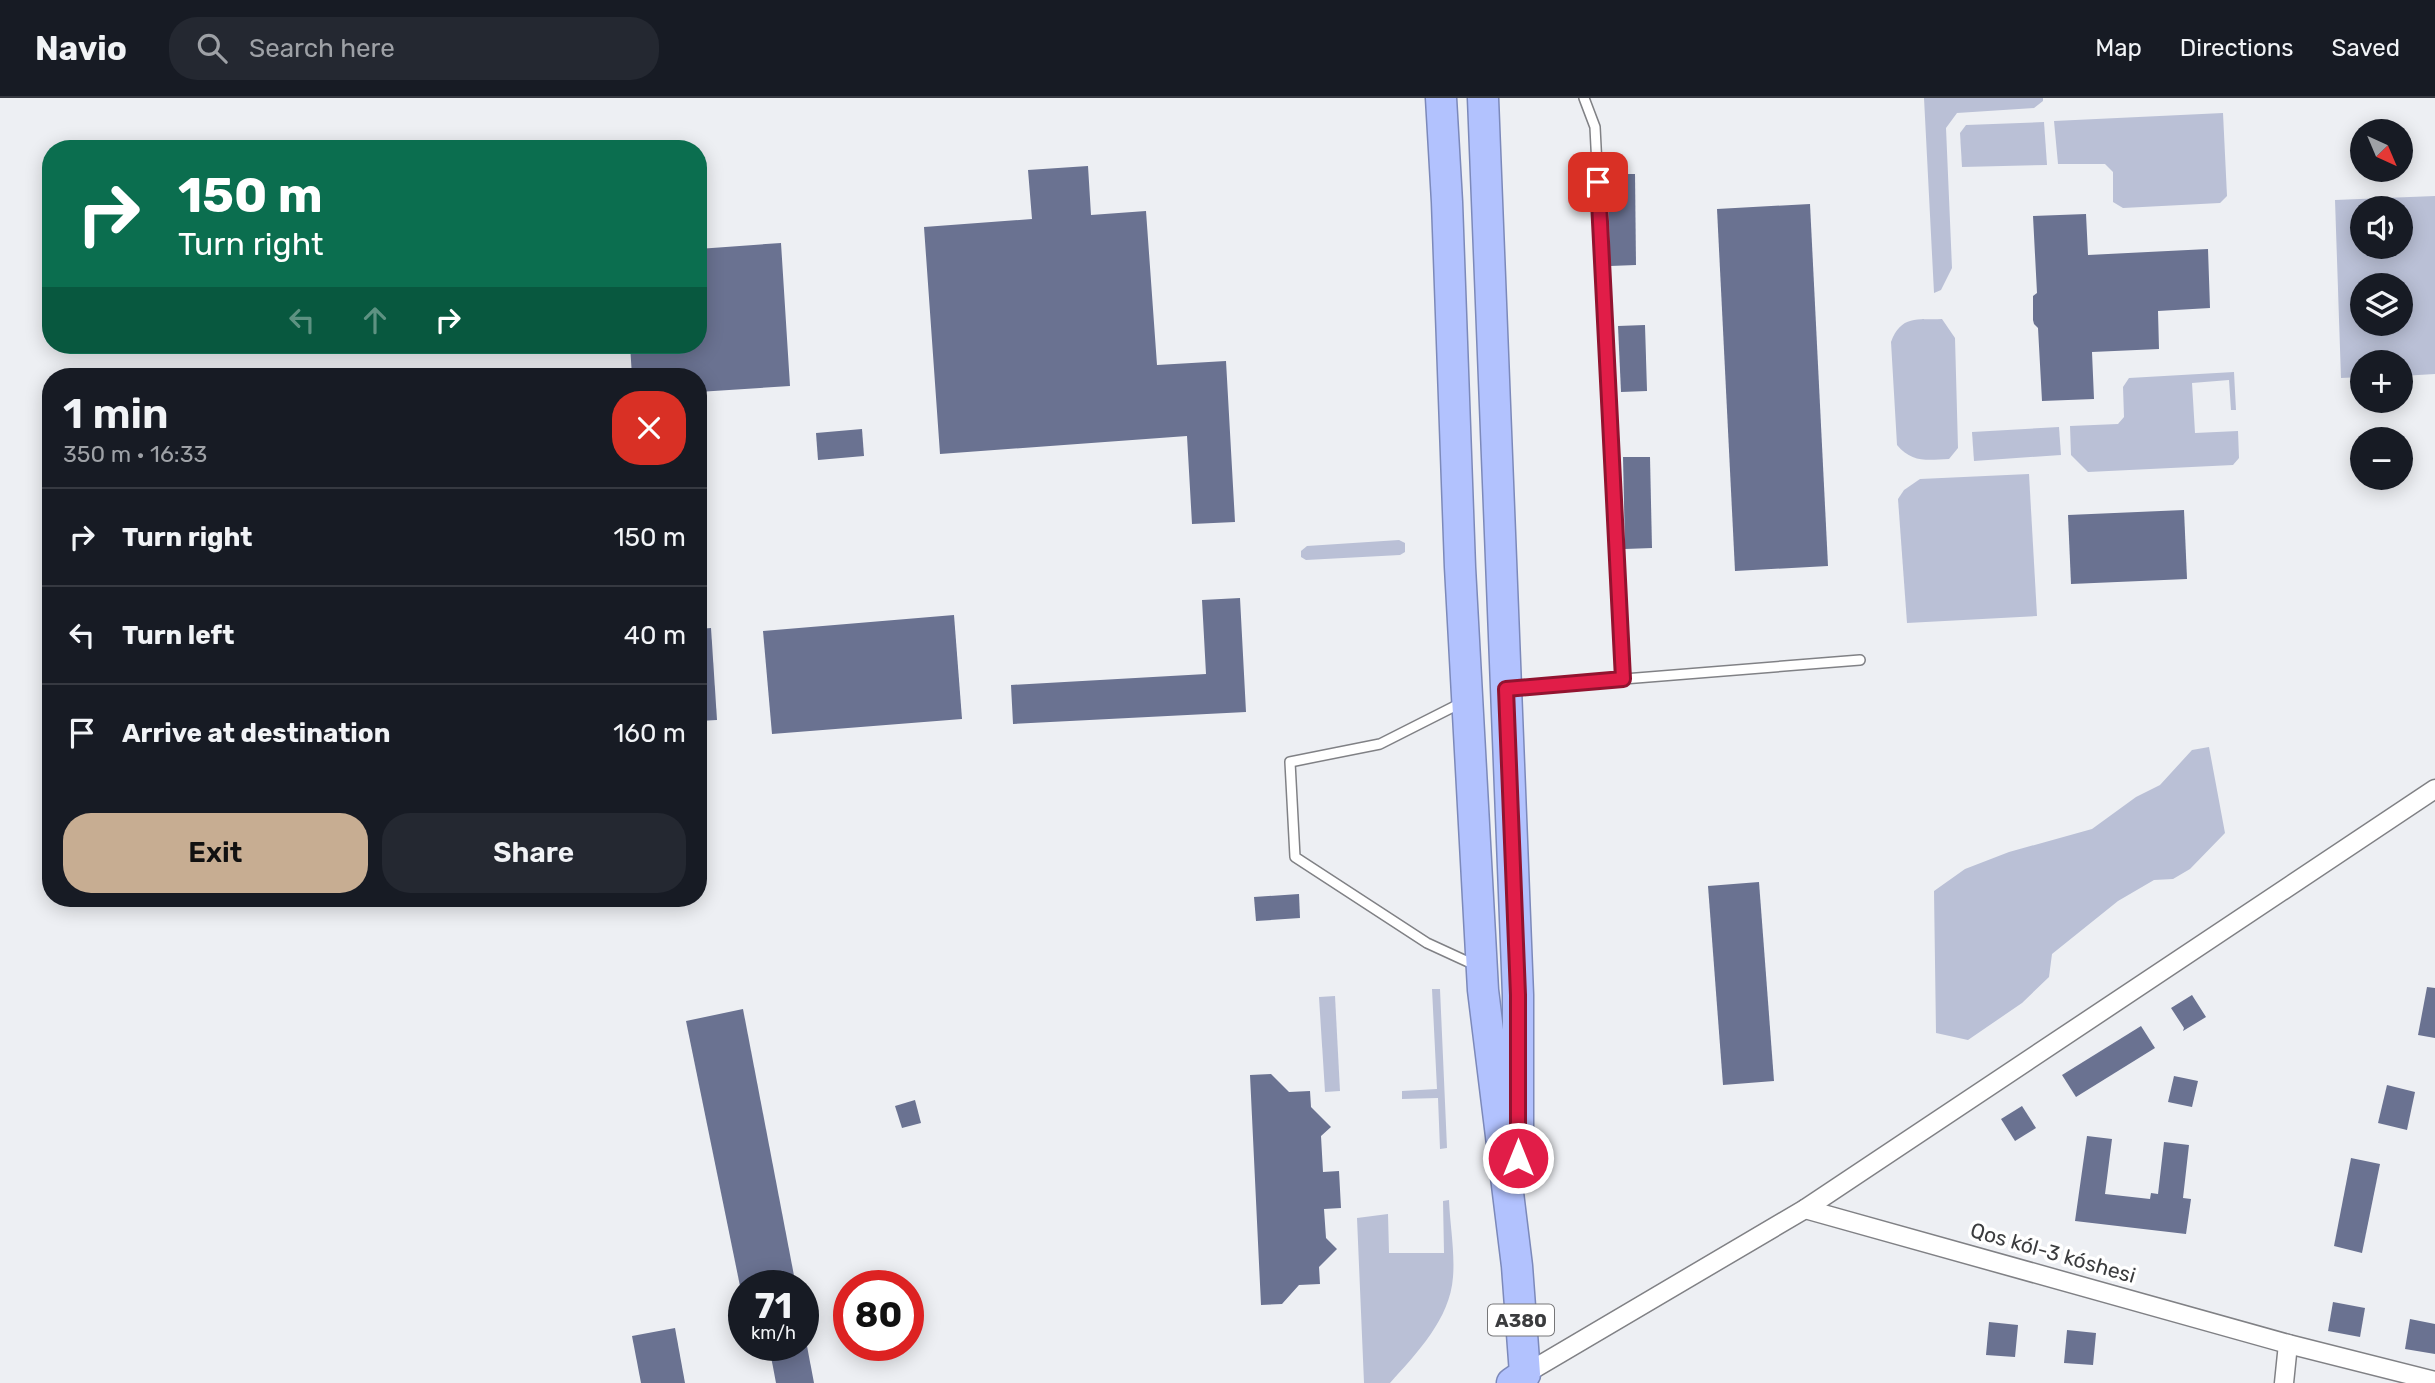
<!DOCTYPE html>
<html lang="en">
<head>
<meta charset="utf-8">
<style>
  :root { --surface:#171b24; --page:#242831; --text:#f1f3f6; --muted:#9ea1a6; --line:#363941; --accent:#c7ad92 }
  body { margin:0; font-family:Rubik,sans-serif; background:var(--page); color:var(--text); height:100vh; display:flex; flex-direction:column; font-size:26px; white-space:nowrap }
  * { box-sizing:border-box; margin:0 }
  p { font-size:23px; color:var(--muted) }
  .icon { flex:none; width:38px; height:38px; fill:none; stroke:currentColor; stroke-width:2; stroke-linecap:round; stroke-linejoin:round }
  .map { position:relative; flex:1; overflow:hidden }
  .side { position:absolute; left:42px; top:270px; width:665px; height:539px; display:flex; flex-direction:column; background:var(--surface); border-radius:28px; box-shadow:0 4px 18px #0003 }
  .side>* { flex:none }
  .banner { position:absolute; left:42px; top:42px; width:665px; height:214px; border-radius:28px; box-shadow:0 4px 18px #0003; background:#0b6e4f; color:#fff; overflow:hidden }
  .needle { width:46px; rotate:136deg }
  .tools { position:absolute; left:2350px; top:21px; display:grid; gap:14px }
  .tools a { display:grid; place-items:center; width:63px; height:63px; border-radius:50%; background:var(--surface); box-shadow:0 4px 18px #0003; font-size:35px }
  .speed { position:absolute; left:728px; top:1172px; display:flex; gap:14px; font-size:35px; font-weight:700; text-align:center }
  .speed>* { display:grid; place-content:center; width:91px; height:91px; border-radius:50%; background:var(--surface); box-shadow:0 4px 18px #0003; line-height:1 }
  .speed small { font-size:18px; font-weight:400 }
  .speed .limit { border:10px solid #d22; background:#fff; color:#111 }
  .pin { position:absolute; display:grid; place-items:center; width:60px; height:60px; color:#fff; margin:-30px; border-radius:14px; box-shadow:0 4px 10px #0006 }
  .me { position:absolute; width:77px; margin:-38px; rotate:0deg; stroke-linejoin:round; filter:drop-shadow(0 0 5px #0008) }
  .turn { display:flex; align-items:center; gap:24px; height:147px; padding:0 21px; font-size:32px }
  .turn .icon { width:91px; height:91px; stroke-width:2.5 }
  .turn b { display:block; font-size:49px; line-height:60px }
  .lanes { display:flex; align-items:center; height:66px; padding:0 21px; background:#0003; justify-content:center; gap:35px; direction:ltr }
  .lanes .off { opacity:.35 }
  .round { display:grid; place-items:center; flex:none; width:74px; height:74px; border-radius:28px; background:var(--page) }
  .overview { display:flex; align-items:center; justify-content:space-between; height:119px; padding:0 21px }
  h1 { font-size:42px; font-weight:600; line-height:52px }
  .cta { display:flex; gap:14px; margin-top:auto; padding:14px 21px }
  .cta a { flex:1; height:80px; border-radius:28px; background:var(--accent); color:#111; font-size:28px; font-weight:600; line-height:80px; text-align:center }
  .cta a+a { background:var(--page); color:var(--text) }
  ul { padding:0; list-style:none }
  li { display:flex; align-items:center; gap:21px; height:98px; padding:0 21px; border-top:2px solid var(--line) }
  li div { flex:1 }
  li b { display:block; font-size:26px }
  li em { font-style:normal }
  header { display:flex; align-items:center; gap:42px; box-sizing:border-box; height:98px; padding:0 35px; background:var(--surface); border-bottom:2px solid var(--line) }
  header strong { font-size:33px }
  nav { display:flex; gap:38px; margin-inline-start:auto; font-size:24px }
  .search { width:490px; height:63px; background:var(--page); display:flex; align-items:center; gap:18px; box-sizing:border-box; padding:0 24px; border-radius:28px; color:var(--muted); font-size:26px }
  .map>svg:first-child { display:block }
  .green { fill:#bac0d6; fill-rule:evenodd }
  .building { fill:#6a7291 }
  .lines { fill:none; stroke-linecap:round; stroke-linejoin:round }
  .service-casing { stroke:#808185; stroke-width:12 }
  .minor-casing { stroke:#808185; stroke-width:21 }
  .trunk-casing { stroke:#7c89ba; stroke-width:33 }
  .service { stroke:#fff; stroke-width:9 }
  .minor { stroke:#fff; stroke-width:18 }
  .trunk { stroke:#b2c2fe; stroke-width:30 }
  .route-casing { stroke:#92132f; stroke-width:18 }
  .route { stroke:#e11d48; stroke-width:12 }
  .labels { text-anchor:middle; stroke-width:7; stroke-linejoin:round; paint-order:stroke }
  .shield { fill:#fff; stroke:#767678; stroke-width:2 }
  .shield-label { font-size:19px; font-weight:bold; fill:#3b3c3e }
  .street-label { font-size:21px; fill:#3b3c3e; stroke:#fff }
</style>
</head>
<body>
<header>
<strong>Navio</strong>
<div class="search"><svg class="icon" aria-label="search" viewBox="0 0 24 24"><circle cx="10" cy="10" r="6"/><path d="M15 15l6 6"/></svg>Search here</div>
<nav><a>Map</a><a>Directions</a><a>Saved</a></nav>
</header>
<div class="map">
<svg width="2435" height="1285" viewBox="0 0 2435 1285">
  <rect width="100%" height="100%" fill="#edeff3"/>
  <!-- green -->
  <g class="green">
    <polygon points="1924,0 2043,0 2043,3 2034,10 1957,15 1946,30 1952,170 1941,192 1934,195"/>
    <polygon points="2223,15 2227,98 2220,105 2123,110 2113,104 2113,74 2105,66 2058,66 2054,23"/>
    <polygon points="2044,24 2047,67 1962,69 1960,35 1966,27"/>
    <path d="M2435 98V276L2401 278V264H2362V279L2341 280 2335 102ZM2362 110H2401V149H2362ZM2401 187V226H2362V187Z"/>
    <path d="M1942 221 1955 240 1958 350 1949 361C1927 362 1912 365 1897 347L1891 244C1901 217 1917 222 1942 221Z"/>
    <polygon points="2234,274 2236,312 2231,312 2229,282 2192,285 2195,335 2238,333 2239,360 2233,367 2088,374 2071,357 2070,328 2118,326 2124,319 2123,289 2129,280"/>
    <polygon points="2059,329 2061,357 1974,363 1972,334"/>
    <polygon points="2029,376 2037,518 1907,525 1898,401 1904,392 1920,381"/>
    <polygon points="1399,442 1405,445 1405,454 1400,457 1306,462 1301,459 1301,453 1307,448"/>
    <polygon points="2209,649 2225,735 2190,771 2173,781 2154,782 2118,803 2052,856 2049,879 2022,905 1968,942 1936,935 1934,793 1965,771 2009,754 2092,731 2136,699 2160,687 2192,652"/>
    <polygon points="1432,891 1440,891 1447,1050 1440,1051 1438,1000 1402,1001 1402,993 1437,991"/>
    <polygon points="1335,898 1340,993 1325,994 1319,899"/>
    <path d="M1449 1102C1450 1127 1455 1154 1453 1179 1450 1221 1417 1255 1390 1285H1364L1357 1120 1388 1116 1389 1155H1444L1443 1103Z"/>
  </g>
  <!-- building -->
  <g class="building">
    <polygon points="1088,68 1091,117 1146,113 1157,267 1226,263 1235,424 1192,426 1187,338 940,356 924,129 1032,121 1028,72"/>
    <polygon points="1608,76 1635,76 1636,167 1610,168"/>
    <polygon points="1810,106 1828,468 1735,473 1717,111"/>
    <polygon points="2086,116 2088,157 2208,151 2210,210 2158,213 2159,251 2092,254 2094,301 2042,303 2038,230 2034,226 2033,222 2033,198 2037,195 2033,118"/>
    <polygon points="781,145 790,288 698,294 698,278 632,278 630,247 698,247 698,151"/>
    <polygon points="1645,227 1647,293 1621,294 1618,228"/>
    <polygon points="862,331 864,358 818,362 816,335"/>
    <polygon points="1623,359 1650,359 1652,450 1625,451"/>
    <polygon points="2184,412 2187,481 2071,486 2068,417"/>
    <polygon points="1240,500 1246,614 1013,626 1011,587 1206,576 1202,502"/>
    <polygon points="954,517 962,621 772,636 763,533"/>
    <polygon points="711,530 717,622 698,623 698,531"/>
    <polygon points="1759,784 1774,983 1723,987 1708,788"/>
    <polygon points="1299,796 1300,820 1256,823 1254,799"/>
    <polygon points="2427,889 2435,890 2435,940 2418,937"/>
    <polygon points="2192,897 2206,919 2183,933 2184,930 2171,910"/>
    <polygon points="743,911 796,1188 740,1188 686,923"/>
    <polygon points="2141,928 2155,950 2076,999 2062,977"/>
    <polygon points="1271,976 1289,994 1310,993 1311,1009 1331,1029 1321,1038 1323,1074 1339,1073 1341,1110 1324,1111 1326,1140 1337,1151 1319,1169 1320,1186 1299,1187 1282,1206 1261,1207 1250,977"/>
    <polygon points="2174,978 2198,983 2192,1009 2168,1004"/>
    <polygon points="2387,987 2415,994 2407,1032 2378,1025"/>
    <polygon points="915,1002 921,1025 902,1030 895,1008"/>
    <polygon points="2022,1008 2036,1030 2015,1043 2001,1021"/>
    <polygon points="2087,1038 2112,1041 2105,1096 2150,1101 2151,1095 2158,1096 2164,1044 2189,1047 2183,1100 2191,1101 2186,1136 2075,1123"/>
    <polygon points="2351,1060 2380,1066 2362,1155 2334,1148"/>
    <polygon points="2333,1204 2365,1210 2360,1239 2328,1233"/>
    <polygon points="2410,1221 2435,1226 2435,1256 2405,1251"/>
    <polygon points="1989,1224 2018,1227 2015,1259 1986,1257"/>
    <polygon points="675,1230 685,1285 641,1285 632,1238"/>
    <polygon points="2067,1232 2096,1235 2093,1267 2064,1265"/>
    <polygon points="769,1248 807,1248 814,1285 776,1285"/>
  </g>
  <g class="lines">
    <defs>
      <g id="service">
        <polyline points="1584,0 1595,29 1623,581"/>
        <polyline points="1512,590 1860,562"/>
        <polyline points="1463,604 1380,646 1290,664 1295,759 1427,845 1477,868"/>
      </g>
      <g id="minor">
        <polyline points="1805,1111 2288,1246 2435,1283"/>
        <polyline points="1525,1276 1805,1111 2435,691"/>
        <polyline points="2284,1285 2288,1246"/>
      </g>
      <g id="trunk">
        <polyline points="1441,0 1447,104 1460,469 1483,892 1517,1168 1525,1276 1512,1285"/>
        <polyline points="1483,0 1518,897 1518,1045"/>
      </g>
    </defs>
    <!-- service casing -->
    <use href="#service" class="service-casing"/>
    <!-- minor casing -->
    <use href="#minor" class="minor-casing"/>
    <!-- trunk casing -->
    <use href="#trunk" class="trunk-casing"/>
    <!-- service -->
    <use href="#service" class="service"/>
    <!-- minor -->
    <use href="#minor" class="minor"/>
    <!-- trunk -->
    <use href="#trunk" class="trunk"/>
  </g>
  <g class="lines">
    <defs>
      <polyline id="route" points="1518,1060 1518,897 1506,591 1623,581 1598,84"/>
    </defs>
    <!-- route casing -->
    <use href="#route" class="route-casing"/>
    <!-- route -->
    <use href="#route" class="route"/>
  </g>
  <g class="labels">
    <!-- shield labels -->
    <rect class="shield" x="1488" y="1206.5" width="66" height="31" rx="5"/>
    <g class="shield-label">
      <text x="1521" y="1229">A380</text>
    </g>
    <!-- street labels -->
    <g class="street-label">
      <text transform="translate(2053 1155) rotate(16)" y="7">Qos kól-3 kóshesi</text>
    </g>
  </g>
</svg>
<div class="tools">
<a><svg class="needle" viewBox="-14 -14 28 28"><path d="M0-13l5 13h-10z" fill="#e53935"/><path d="M0 13l5-13h-10z" fill="#9ea1a6"/></svg></a>
<a><svg class="icon" aria-label="sound" viewBox="0 0 24 24"><path d="M4 9h4l5-4v14l-5-4H4zM17 9q2 3 0 6"/></svg></a>
<a><svg class="icon" aria-label="layers" viewBox="0 0 24 24"><path d="M12 4l9 5-9 5-9-5zM3 14l9 5 9-5"/></svg></a>
<a>+</a>
<a>−</a>
</div>
<div class="speed"><div>71<small>km/h</small></div><div class="limit">80</div></div>
<div class="pin" style="left:1598px;top:84px;background:#d93025"><svg class="icon" aria-label="arrive" viewBox="0 0 24 24"><path d="M6 21V4h12l-3 4 3 4H6"/></svg></div>
<svg class="me" style="left:1518px;top:1060px" viewBox="-20 -20 40 40"><circle r="17" fill="#e11d48" stroke="#fff" stroke-width="3"/><path d="M0-11L8 9 0 5-8 9z" fill="#fff"/></svg>
<div class="banner">
<div class="turn"><svg class="icon" aria-label="right" viewBox="0 0 24 24"><path d="M7 20v-9h11M14 6l5 5-5 5"/></svg><div><b>150 m</b>Turn right</div></div>
<div class="lanes"><svg class="icon off" aria-label="left" viewBox="0 0 24 24"><path d="M17 20v-9H6M10 6l-5 5 5 5"/></svg><svg class="icon off" aria-label="ahead" viewBox="0 0 24 24"><path d="M12 20V5M6 11l6-6 6 6"/></svg><svg class="icon" aria-label="right" viewBox="0 0 24 24"><path d="M7 20v-9h11M14 6l5 5-5 5"/></svg></div>
</div>
<section class="side">
<div class="overview"><div><h1>1 min</h1><p>350 m · 16:33</p></div><a class="round" style="background:#d93025;color:#fff"><svg class="icon" aria-label="close" viewBox="0 0 24 24"><path d="M6 6l12 12M18 6L6 18"/></svg></a></div>
<ul>
<li><svg class="icon" aria-label="right" viewBox="0 0 24 24"><path d="M7 20v-9h11M14 6l5 5-5 5"/></svg><div><b>Turn right</b></div><em>150 m</em></li>
<li><svg class="icon" aria-label="left" viewBox="0 0 24 24"><path d="M17 20v-9H6M10 6l-5 5 5 5"/></svg><div><b>Turn left</b></div><em>40 m</em></li>
<li><svg class="icon" aria-label="arrive" viewBox="0 0 24 24"><path d="M6 21V4h12l-3 4 3 4H6"/></svg><div><b>Arrive at destination</b></div><em>160 m</em></li>
</ul>
<div class="cta"><a>Exit</a><a>Share</a></div>
</section>
</div>
</body>
</html>
